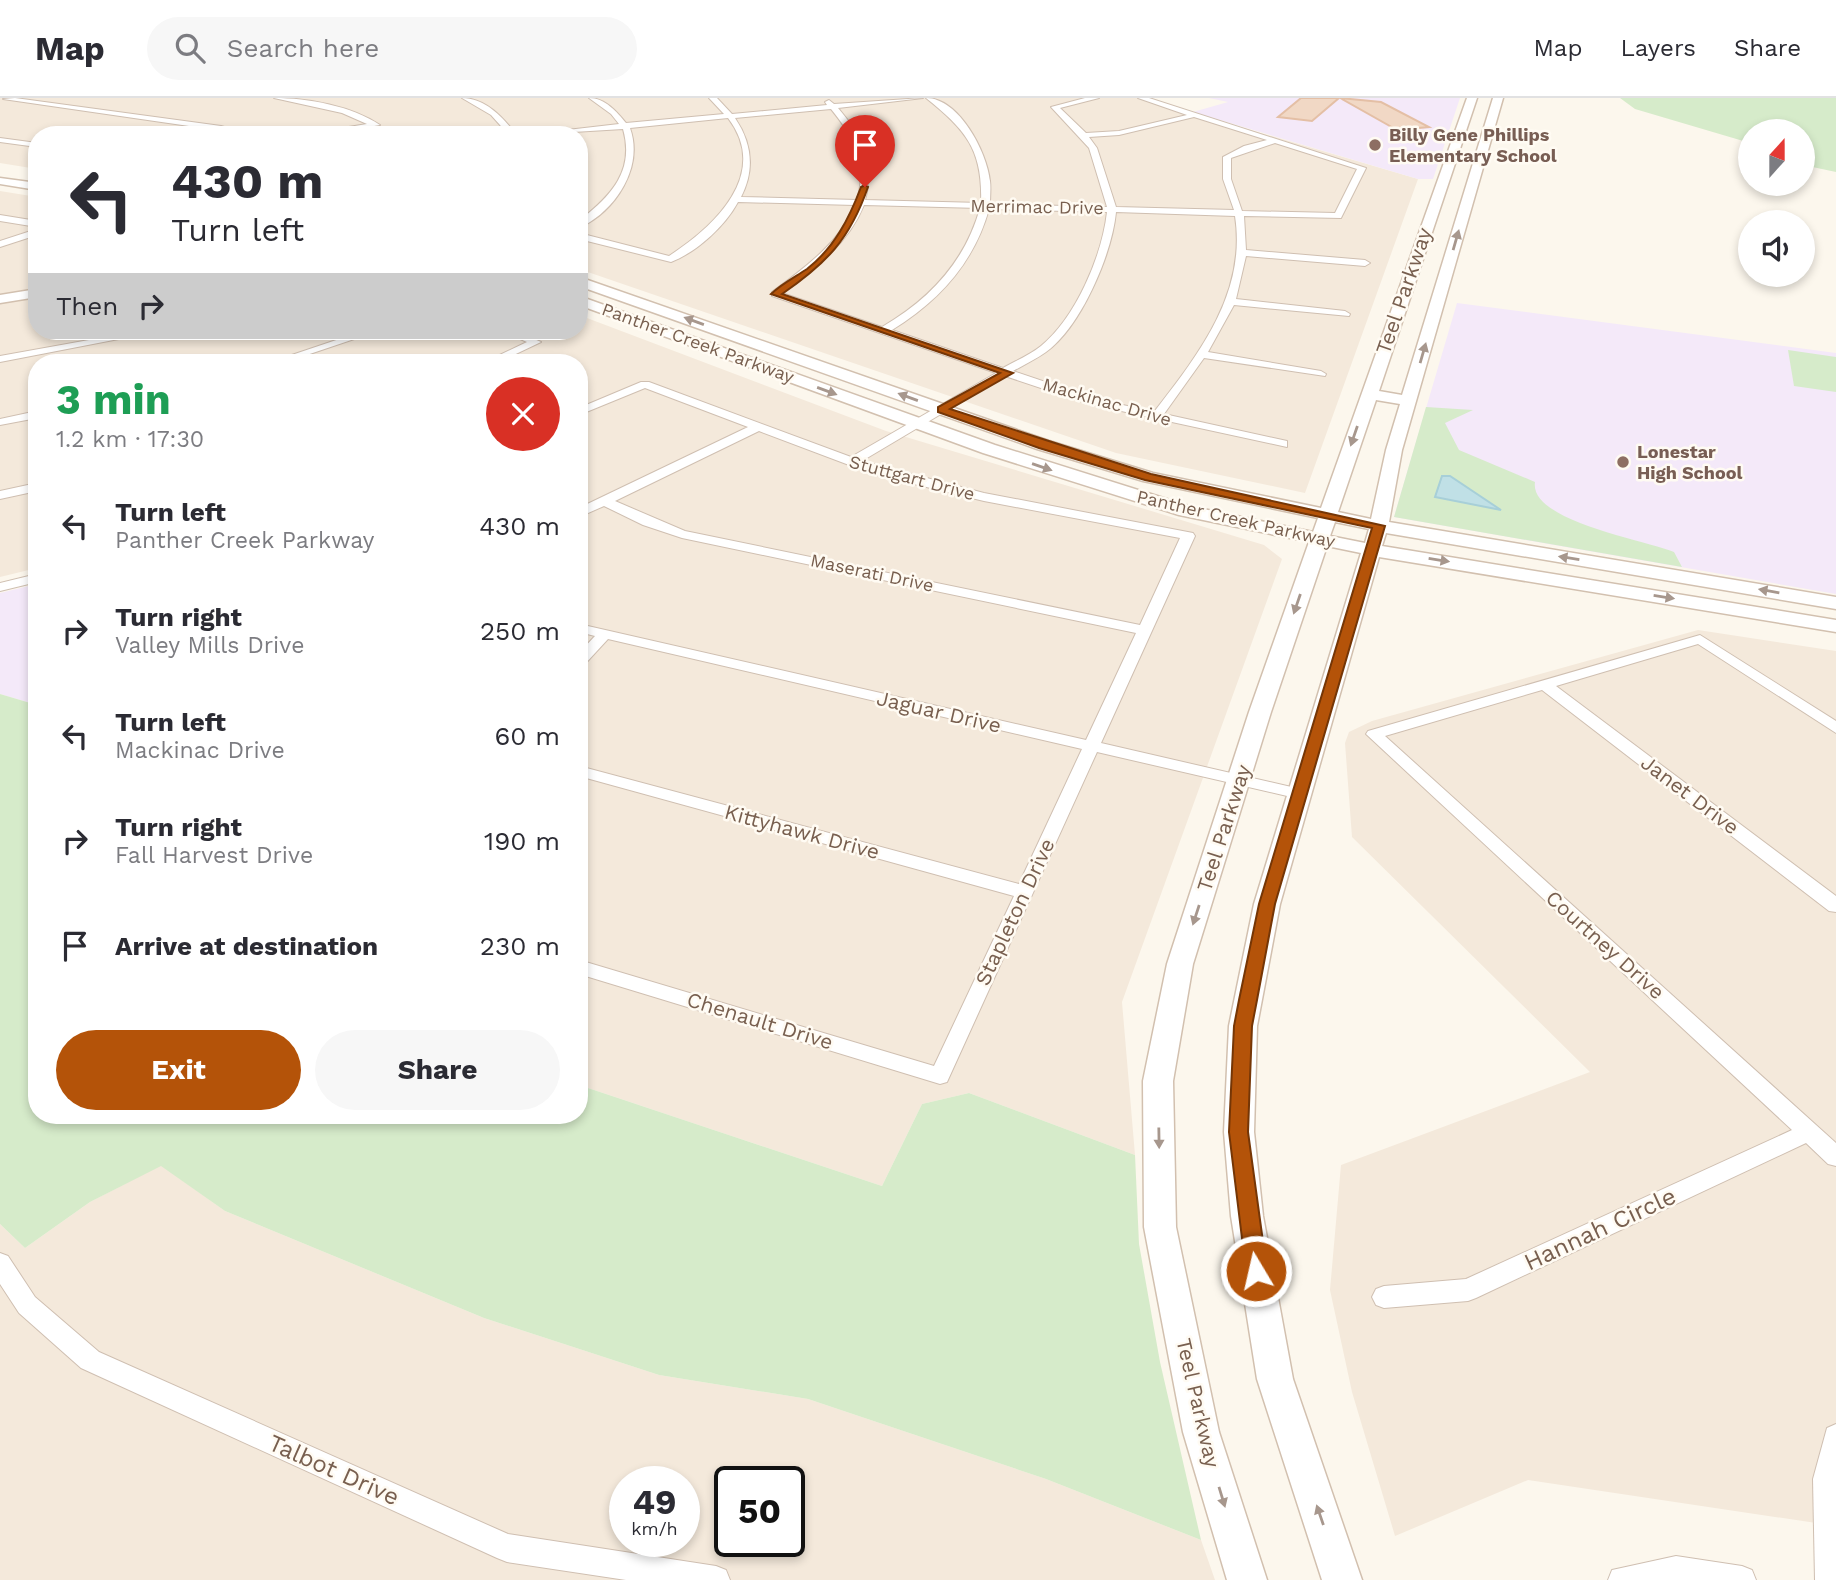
<!DOCTYPE html>
<html lang="en">
<head>
<meta charset="utf-8">
<style>
  :root { --surface:#fff; --page:#f7f7f7; --text:#2b2b33; --muted:#7c7c81; --line:#e1e1e2; --accent:#b45309 }
  body { margin:0; font-family:"Work Sans",sans-serif; background:var(--page); color:var(--text); height:100vh; display:flex; flex-direction:column; font-size:26px; white-space:nowrap }
  * { box-sizing:border-box; margin:0 }
  p { font-size:23px; color:var(--muted) }
  .icon { flex:none; width:38px; height:38px; fill:none; stroke:currentColor; stroke-width:2; stroke-linecap:round; stroke-linejoin:round }
  .map { position:relative; flex:1; overflow:hidden }
  .side { position:absolute; left:28px; top:256px; width:560px; height:770px; display:flex; flex-direction:column; background:var(--surface); border-radius:28px; box-shadow:0 4px 10px #0003 }
  .side>* { flex:none }
  .hud { position:absolute; left:28px; top:28px; width:560px; height:214px; border-radius:28px; box-shadow:0 4px 10px #0003; background:#fff; color:var(--text); overflow:hidden }
  .needle { width:46px; rotate:21deg }
  .fabs { position:absolute; left:1738px; top:21px; display:grid; gap:14px }
  .fabs a { display:grid; place-items:center; width:77px; height:77px; border-radius:50%; background:var(--surface); box-shadow:0 4px 10px #0003; font-size:35px }
  .speed { position:absolute; left:609px; top:1368px; display:flex; gap:14px; font-size:35px; font-weight:700; text-align:center }
  .speed>* { display:grid; place-content:center; width:91px; height:91px; border-radius:50%; background:var(--surface); box-shadow:0 4px 10px #0003; line-height:1 }
  .speed small { font-size:18px; font-weight:400 }
  .speed .limit { border:4px solid #111; border-radius:10px; background:#fff; color:#111 }
  .pin { position:absolute; display:grid; place-items:center; width:60px; height:60px; color:#fff; margin:-72px -30px; border-radius:50% 50% 50% 0; rotate:-45deg; box-shadow:0 0 7px #0007 }
  .pin .icon { rotate:45deg }
  .me { position:absolute; width:77px; margin:-38px; rotate:351deg; stroke-linejoin:round; filter:drop-shadow(0 0 5px #0008) }
  .turn { display:flex; align-items:center; gap:24px; height:147px; padding:0 28px; font-size:32px }
  .turn .icon { width:91px; height:91px; stroke-width:2.5 }
  .turn b { display:block; font-size:49px; line-height:60px }
  .then { display:flex; align-items:center; height:66px; padding:0 28px; background:#0003; gap:14px; font-size:26px }
  .round { display:grid; place-items:center; flex:none; width:74px; height:74px; border-radius:37px; background:var(--page) }
  .headline { display:flex; align-items:center; justify-content:space-between; height:119px; padding:0 28px }
  h1 { font-size:42px; font-weight:700; line-height:52px; color:#1e9e55 }
  .action { display:flex; gap:14px; margin-top:auto; padding:14px 28px }
  .action a { flex:1; height:80px; border-radius:42px; background:var(--accent); color:#fff; font-size:28px; font-weight:700; line-height:80px; text-align:center }
  .action a+a { background:var(--page); color:var(--text) }
  ul { padding:0; list-style:none }
  li { display:flex; align-items:center; gap:21px; height:105px; padding:0 28px }
  li div { flex:1 }
  li b { display:block; font-size:26px }
  li em { font-style:normal }
  header { display:flex; align-items:center; gap:42px; box-sizing:border-box; height:98px; padding:0 35px; background:var(--surface); border-bottom:2px solid var(--line) }
  header strong { font-size:33px }
  nav { display:flex; gap:38px; margin-inline-start:auto; font-size:24px }
  .search { width:490px; height:63px; background:var(--page); display:flex; align-items:center; gap:18px; box-sizing:border-box; padding:0 24px; border-radius:38px; color:var(--muted); font-size:26px }
  .map>svg:first-child { display:block }
  .residential { fill:#f4e9db; fill-rule:evenodd }
  .education { fill:#f4e9f9 }
  .green { fill:#d6ebca }
  .water { fill:#c0e0e6; stroke:#a7cfd8; stroke-width:2 }
  .building { fill:#f1d8c5; stroke:#e4bfa5; stroke-width:2 }
  .lines { fill:none; stroke-linecap:round; stroke-linejoin:round }
  .street-casing { stroke:#cfbfb1; stroke-width:2 }
  .secondary-casing { stroke:#d2c0af; stroke-width:3 }
  .street { fill:#fff; fill-rule:evenodd }
  .secondary { fill:#fff; fill-rule:evenodd }
  .oneway { fill:#a7978d }
  .route { fill:#b45309; stroke:#753606; stroke-width:2 }
  .education-dot { fill:#8d6e63; stroke:#fffbf3; stroke-width:2.5 }
  .labels { text-anchor:middle; stroke-width:5; stroke-linejoin:round; paint-order:stroke }
  .far-education-label { font-size:18px; font-weight:bold; fill:#785e54; stroke:#fffbf3; text-anchor:start }
  .far-street-label { font-size:18px; fill:#785f4f; stroke:#fffbf3 }
  .street-label { font-size:21px; fill:#785f4f; stroke:#fffbf3 }
  .near-street-label { font-size:24px; fill:#785f4f; stroke:#fffbf3 }
</style>
</head>
<body>
<header>
<strong>Map</strong>
<div class="search"><svg class="icon" aria-label="search" viewBox="0 0 24 24"><circle cx="10" cy="10" r="6"/><path d="M15 15l6 6"/></svg>Search here</div>
<nav><a>Map</a><a>Layers</a><a>Share</a></nav>
</header>
<div class="map">
<svg width="1836" height="1482" viewBox="0 0 1836 1482">
  <rect width="100%" height="100%" fill="#fcf7ed"/>
  <!-- residential -->
  <g class="residential">
    <polygon points="0,0 1142,0 1418,81 1305,395 1116,355 579,171 579,37 37,37 37,71 0,65"/>
    <polygon points="0,93 37,99 37,233 579,233 579,217 886,333 1264,447 1282,461 1122,904 1135,1057 969,995 922,1006 882,1088 579,987 579,264 37,264 37,470 0,479"/>
    <polygon points="1698,532 1836,553 1836,1428 1528,1382 1395,1438 1352,1294 1330,1192 1341,1067 1590,974 1352,739 1345,645 1349,634 1372,623"/>
    <path d="M161 1067 225 1113 484 1220 659 1277 808 1301 1046 1381 1201 1442 1215 1482H0V1126L25 1150 90 1104ZM625 1384H684V1444H625ZM730 1384H789V1444H730Z"/>
  </g>
  <!-- education -->
  <g class="education">
    <polygon points="1209,0 1460,0 1433,81 1418,81 1193,14 1228,4"/>
    <polygon points="1457,205 1836,255 1836,496 1394,419"/>
    <polygon points="37,486 37,607 0,596 0,495"/>
  </g>
  <!-- green -->
  <g class="green">
    <polygon points="1620,0 1836,0 1836,74 1803,67 1802,33 1750,33 1750,45 1635,11"/>
    <polygon points="1788,252 1836,259 1836,294 1794,288"/>
    <path d="M1426 309 1473 312 1445 325 1459 352 1535 384C1529 423 1645 442 1674 454L1682 469 1394 419Z"/>
    <polygon points="0,596 37,607 37,1017 579,1017 579,987 882,1088 922,1006 969,995 1135,1057 1139,1146 1160,1264 1201,1442 1046,1381 808,1301 659,1277 484,1220 225,1113 161,1068 90,1104 25,1150 0,1126"/>
  </g>
  <!-- water -->
  <polygon class="water" points="1442,378 1450,378 1501,412 1435,399"/>
  <!-- building -->
  <g class="building">
    <polygon points="1301,0 1339,0 1312,23 1278,19"/>
    <polygon points="1340,0 1381,4 1429,29 1397,32"/>
  </g>
  <g class="lines">
    <defs>
      <g id="street">
        <polygon points="15,0 221,28 251,37 3,1"/>
        <path d="M274 0C308 0 352 8 380 27L322 37H300L367 26 342 15Z"/>
        <path d="M462 0C486 0 503 20 517 37H509L491 17Z"/>
        <path d="M589 0C605 0 617 14 626 25L724 16 709 0H717L732 16 827 7 825 4 829 2 834 6 923 0 838 10C862 38 876 65 865 102L981 105C983 52 966 32 926 0 959 0 987 54 990 83 991 90 990 98 990 106L1107 109 1089 50 1051 9 1085 0H1099L1060 10 1086 35 1119 33 1187 17 1138 0H1149L1366 70 1341 120 1244 118 1246 152 1365 162 1370 165 1365 168 1246 158 1236 201 1345 213 1350 216 1349 218 1234 207 1208 254 1321 273 1326 276 1325 278 1204 260 1164 316 1287 343V349L1089 306 1005 278 862 363 984 395 1193 435 1195 438 1101 645 1300 691 1308 696 1300 701 1097 654 947 984 940 986 579 876V862L934 968 1014 798 579 678V668L1019 786 1082 651 608 541 584 567 579 568V555L595 538 579 534V526L1086 642 1136 535 682 440 643 427 604 408 579 419V410L748 329 645 290 579 317V310L641 284H649L851 359 996 275 772 198V194C803 171 840 145 855 107L738 104C725 128 697 154 671 164L579 141V135L669 158C714 129 771 76 728 20L630 30C644 69 616 113 579 130V123C611 98 635 73 623 31L524 37 619 26 611 16ZM831 11C854 39 868 65 857 102L741 99C755 72 752 45 735 20ZM1194 19 1267 42 1244 48 1223 59V81L1234 112 1116 109 1097 50 1089 39 1119 37ZM1275 45 1357 71 1335 115 1242 113 1231 81V60ZM864 107 980 110C965 164 930 201 882 229L782 195C814 172 849 145 864 107ZM989 111 1107 114C1102 158 1076 219 1041 248 1030 257 1015 263 1003 270L892 232C939 203 974 165 989 111ZM1116 114 1235 118C1247 195 1199 256 1154 314L1096 301 1013 273C1024 267 1036 261 1046 254 1081 229 1112 156 1116 114ZM759 333 873 376 984 403 1180 440 1140 527 685 433 615 403Z"/>
        <polygon points="0,40 37,45 37,49 0,44"/>
        <polygon points="0,117 37,123 37,129 0,123"/>
        <polygon points="37,131 37,137 0,149 0,143"/>
        <polygon points="139,233 160,233 0,264 0,258"/>
        <polygon points="363,233 378,233 286,264 271,264"/>
        <polygon points="502,233 516,233 541,244 499,264 485,264 527,244"/>
        <polygon points="37,313 37,320 0,327 0,321"/>
        <polygon points="37,385 37,393 0,401 0,393"/>
        <polygon points="37,476 37,484 0,493 0,485"/>
        <polygon points="1700,537 1836,623 1836,635 1698,546 1556,588 1836,798 1836,814 1829,813 1542,592 1385,638 1836,1045 1836,1068 1828,1066 1806,1045 1476,1200 1468,1203 1384,1210 1376,1207 1372,1199 1376,1191 1384,1188 1466,1181 1792,1032 1366,636 1368,633"/>
        <polygon points="0,1155 8,1158 35,1199 99,1254 508,1436 716,1468 726,1472 730,1482 626,1482 507,1464 497,1460 81,1270 19,1215 0,1186"/>
        <polygon points="1836,1326 1836,1482 1815,1482 1813,1381 1827,1330"/>
        <polygon points="1676,1458 1742,1468 1752,1472 1756,1482 1608,1482 1612,1472"/>
      </g>
      <g id="secondary">
        <path d="M1467 0H1477L1379 293 1402 297 1493 0H1503L1402 352 1389 424 1836 499V511L1386 435 1382 448 1836 522V534L1379 459 1280 806 1257 928 1254 1034 1263 1118 1293 1281 1362 1482H1322L1257 1281 1231 1118 1224 1034 1229 928 1254 806 1361 455 1327 448 1271 614 1193 866 1173 983 1176 1129 1219 1334 1267 1482H1227L1183 1334 1144 1129 1143 983 1167 866 1249 614 1309 444 1179 417 983 355 579 207V198L995 347 1189 408 1313 434 1318 420 1143 383 1037 351 579 188V179L1049 343 1153 375 1321 410ZM1376 302 1400 306 1386 352 1371 421 1338 414ZM1335 424 1369 431 1365 445 1330 438Z"/>
        <polygon points="0,80 37,85 37,92 0,86"/>
        <polygon points="37,191 37,199 0,205 0,197"/>
      </g>
    </defs>
    <!-- street casing -->
    <use href="#street" class="street-casing"/>
    <!-- secondary casing -->
    <use href="#secondary" class="secondary-casing"/>
    <!-- street -->
    <use href="#street" class="street"/>
    <!-- secondary -->
    <use href="#secondary" class="secondary"/>
  </g>
  <!-- one-way arrows -->
  <defs><path id="oneway-solid" d="M-6-.8H1V-3.2L6.5 0L1 3.2V.8H-6Z" transform="scale(1.75)"/></defs>
  <g class="oneway">
    <use href="#oneway-solid" transform="translate(1456 142) rotate(-74)"/>
    <use href="#oneway-solid" transform="translate(694 223) rotate(-160)"/>
    <use href="#oneway-solid" transform="translate(1423 255) rotate(-74)"/>
    <use href="#oneway-solid" transform="translate(827 293) rotate(20)"/>
    <use href="#oneway-solid" transform="translate(908 299) rotate(-160)"/>
    <use href="#oneway-solid" transform="translate(1354 338) rotate(109)"/>
    <use href="#oneway-solid" transform="translate(1042 369) rotate(19)"/>
    <use href="#oneway-solid" transform="translate(1569 460) rotate(-171)"/>
    <use href="#oneway-solid" transform="translate(1439 462) rotate(9)"/>
    <use href="#oneway-solid" transform="translate(1769 493) rotate(-170)"/>
    <use href="#oneway-solid" transform="translate(1664 499) rotate(9)"/>
    <use href="#oneway-solid" transform="translate(1297 506) rotate(109)"/>
    <use href="#oneway-solid" transform="translate(1196 817) rotate(108)"/>
    <use href="#oneway-solid" transform="translate(1159 1040) rotate(89)"/>
    <use href="#oneway-solid" transform="translate(1222 1399) rotate(73)"/>
    <use href="#oneway-solid" transform="translate(1320 1417) rotate(-109)"/>
  </g>
  <!-- route -->
  <path class="route" d="M865 87 868 89C850 141 827 165 782 196L1013 275 950 311 1151 376 1385 428 1275 806 1257 902 1252 928 1248 1034 1267 1173 1264 1179 1256 1182 1249 1179 1246 1173 1229 1034 1234 928 1239 902 1259 806 1372 430 1145 382 1039 350 938 314V309L1000 275 771 196C781 186 795 179 807 171 834 150 849 121 861 89Z"/>
  <!-- markers -->
  <g class="education-dot">
    <circle cx="1375" cy="47" r="7"/>
    <circle cx="1623" cy="364" r="7"/>
  </g>
  <g class="labels">
    <!-- far-education labels -->
    <g class="far-education-label">
      <text x="1389" y="43">Billy Gene Phillips<tspan x="1389" dy="21">Elementary School</tspan></text>
      <text x="1637" y="360">Lonestar<tspan x="1637" dy="21">High School</tspan></text>
    </g>
    <!-- far-street labels -->
    <g class="far-street-label">
      <text transform="translate(1037 109) rotate(1)" y="6">Merrimac Drive</text>
      <text transform="translate(698 245) rotate(20)" y="6">Panther Creek Parkway</text>
      <text transform="translate(1107 304) rotate(16)" y="6">Mackinac Drive</text>
      <text transform="translate(912 380) rotate(15)" y="6">Stuttgart Drive</text>
      <text transform="translate(1236 421) rotate(13)" y="6">Panther Creek Parkway</text>
      <text transform="translate(872 475) rotate(12)" y="6">Maserati Drive</text>
    </g>
    <!-- street labels -->
    <g class="street-label">
      <text transform="translate(1404 193) rotate(-71)" y="7">Teel Parkway</text>
      <text transform="translate(939 614) rotate(13)" y="7">Jaguar Drive</text>
      <text transform="translate(1690 697) rotate(37)" y="7">Janet Drive</text>
      <text transform="translate(1224 730) rotate(-72)" y="7">Teel Parkway</text>
      <text transform="translate(802 734) rotate(15)" y="7">Kittyhawk Drive</text>
      <text transform="translate(1015 814) rotate(-65)" y="7">Stapleton Drive</text>
      <text transform="translate(1605 847) rotate(42)" y="7">Courtney Drive</text>
      <text transform="translate(760 923) rotate(17)" y="7">Chenault Drive</text>
      <text transform="translate(1198 1305) rotate(77)" y="7">Teel Parkway</text>
    </g>
    <!-- near-street labels -->
    <g class="near-street-label">
      <text transform="translate(1600 1131) rotate(-25)" y="8">Hannah Circle</text>
      <text transform="translate(334 1372) rotate(24)" y="8">Talbot Drive</text>
    </g>
  </g>
</svg>
<div class="fabs">
<a><svg class="needle" viewBox="-14 -14 28 28"><path d="M0-13l5 13h-10z" fill="#e53935"/><path d="M0 13l5-13h-10z" fill="#7c7c81"/></svg></a>
<a><svg class="icon" aria-label="sound" viewBox="0 0 24 24"><path d="M4 9h4l5-4v14l-5-4H4zM17 9q2 3 0 6"/></svg></a>
</div>
<div class="speed"><div>49<small>km/h</small></div><div class="limit">50</div></div>
<div class="pin" style="left:865px;top:89px;background:#d93025"><svg class="icon" aria-label="arrive" viewBox="0 0 24 24"><path d="M6 21V4h12l-3 4 3 4H6"/></svg></div>
<svg class="me" style="left:1256px;top:1173px" viewBox="-20 -20 40 40"><circle r="17" fill="#b45309" stroke="#fff" stroke-width="3"/><path d="M0-11L8 9 0 5-8 9z" fill="#fff"/></svg>
<div class="hud">
<div class="turn"><svg class="icon" aria-label="left" viewBox="0 0 24 24"><path d="M17 20v-9H6M10 6l-5 5 5 5"/></svg><div><b>430 m</b>Turn left</div></div>
<div class="then">Then<svg class="icon" aria-label="right" viewBox="0 0 24 24"><path d="M7 20v-9h11M14 6l5 5-5 5"/></svg></div>
</div>
<section class="side">
<div class="headline"><div><h1>3 min</h1><p>1.2 km · 17:30</p></div><a class="round" style="background:#d93025;color:#fff"><svg class="icon" aria-label="close" viewBox="0 0 24 24"><path d="M6 6l12 12M18 6L6 18"/></svg></a></div>
<ul>
<li><svg class="icon" aria-label="left" viewBox="0 0 24 24"><path d="M17 20v-9H6M10 6l-5 5 5 5"/></svg><div><b>Turn left</b><p>Panther Creek Parkway</p></div><em>430 m</em></li>
<li><svg class="icon" aria-label="right" viewBox="0 0 24 24"><path d="M7 20v-9h11M14 6l5 5-5 5"/></svg><div><b>Turn right</b><p>Valley Mills Drive</p></div><em>250 m</em></li>
<li><svg class="icon" aria-label="left" viewBox="0 0 24 24"><path d="M17 20v-9H6M10 6l-5 5 5 5"/></svg><div><b>Turn left</b><p>Mackinac Drive</p></div><em>60 m</em></li>
<li><svg class="icon" aria-label="right" viewBox="0 0 24 24"><path d="M7 20v-9h11M14 6l5 5-5 5"/></svg><div><b>Turn right</b><p>Fall Harvest Drive</p></div><em>190 m</em></li>
<li><svg class="icon" aria-label="arrive" viewBox="0 0 24 24"><path d="M6 21V4h12l-3 4 3 4H6"/></svg><div><b>Arrive at destination</b></div><em>230 m</em></li>
</ul>
<div class="action"><a>Exit</a><a>Share</a></div>
</section>
</div>
</body>
</html>
